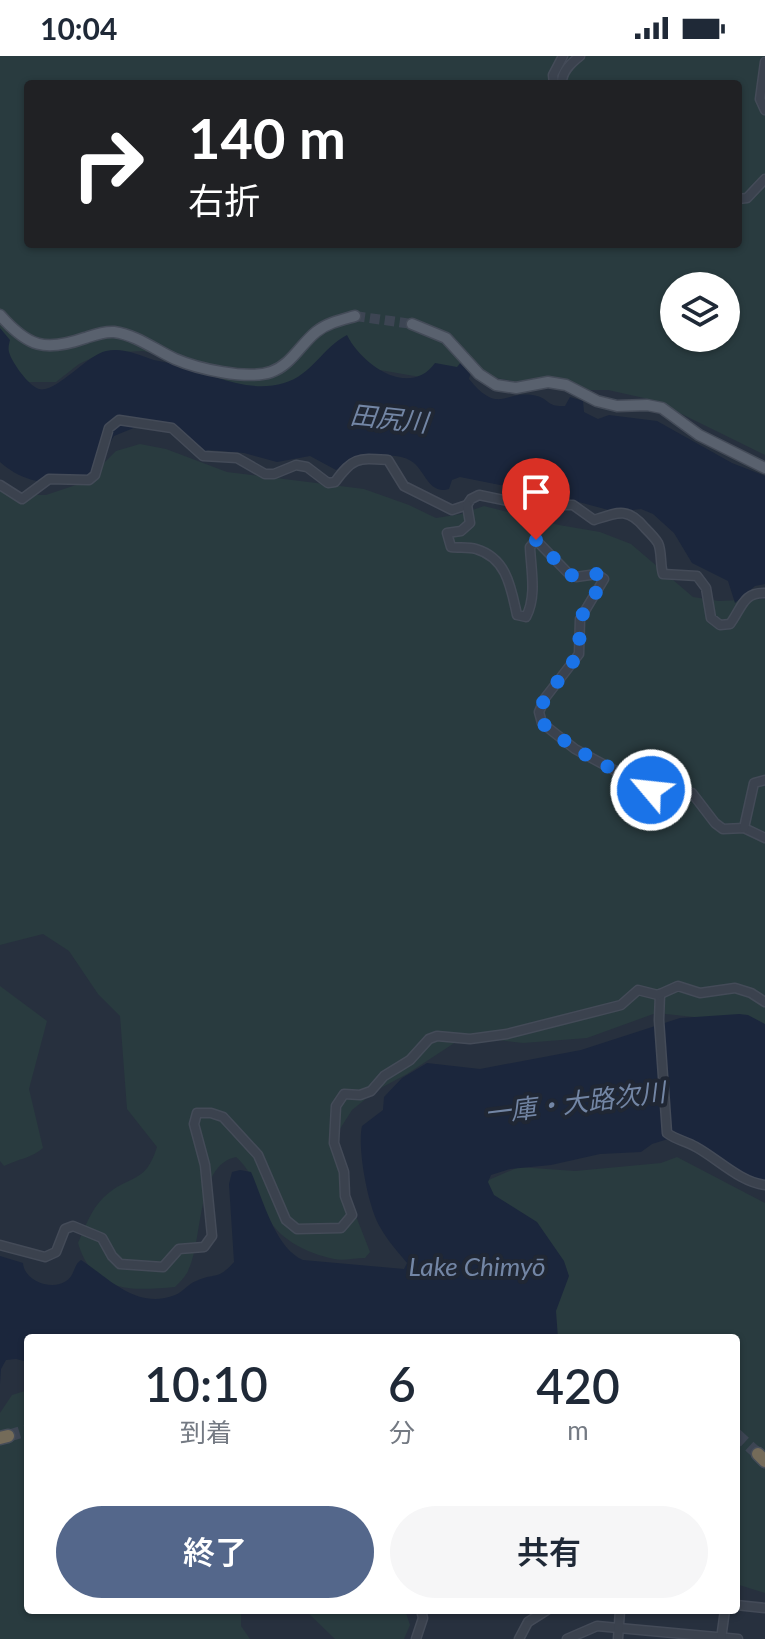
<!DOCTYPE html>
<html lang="ja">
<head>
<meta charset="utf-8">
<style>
  :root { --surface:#fff; --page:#f6f6f7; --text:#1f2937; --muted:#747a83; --accent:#54678b }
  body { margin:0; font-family:Lato,"Noto Sans JP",sans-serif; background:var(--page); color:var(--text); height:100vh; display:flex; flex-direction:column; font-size:30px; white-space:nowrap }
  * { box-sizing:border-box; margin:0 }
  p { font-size:26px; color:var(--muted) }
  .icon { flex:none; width:44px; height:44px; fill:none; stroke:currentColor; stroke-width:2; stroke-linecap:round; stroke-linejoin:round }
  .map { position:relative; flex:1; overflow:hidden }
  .details { position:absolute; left:24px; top:1278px; width:716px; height:280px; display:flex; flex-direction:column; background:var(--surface); border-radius:8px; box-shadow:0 2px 6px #0004 }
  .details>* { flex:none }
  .top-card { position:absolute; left:24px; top:24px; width:718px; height:168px; border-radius:8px; box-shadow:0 2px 6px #0004; background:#202124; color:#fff; overflow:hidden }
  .tools { position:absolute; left:660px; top:216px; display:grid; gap:16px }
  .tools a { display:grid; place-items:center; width:80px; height:80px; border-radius:50%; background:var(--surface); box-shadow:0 2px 6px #0004; font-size:40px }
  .pin { position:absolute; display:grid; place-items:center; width:68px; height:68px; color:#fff; margin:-82px -34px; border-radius:50% 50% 50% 0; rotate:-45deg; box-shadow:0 0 8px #0007 }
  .pin .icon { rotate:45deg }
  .me { position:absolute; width:88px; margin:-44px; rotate:298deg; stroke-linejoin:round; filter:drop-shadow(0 0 6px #0008) }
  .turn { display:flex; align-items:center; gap:28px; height:168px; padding:0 32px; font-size:36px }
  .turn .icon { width:104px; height:104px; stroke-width:2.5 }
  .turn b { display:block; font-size:56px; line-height:68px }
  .eta { display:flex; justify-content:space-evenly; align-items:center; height:136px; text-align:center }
  .eta b { font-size:48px; font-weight:600; line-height:56px }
  .primary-button { display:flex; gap:16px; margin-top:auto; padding:16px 32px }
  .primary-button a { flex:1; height:92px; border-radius:48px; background:var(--accent); color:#fff; font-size:32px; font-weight:600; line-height:92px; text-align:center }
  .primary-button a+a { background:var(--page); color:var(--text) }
  .status { display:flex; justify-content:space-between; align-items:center; height:56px; padding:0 40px; background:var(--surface); direction:ltr }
  .status svg { height:22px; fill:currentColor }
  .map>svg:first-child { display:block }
  .green { fill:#293b3f; fill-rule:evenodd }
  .water { fill:#1b263c }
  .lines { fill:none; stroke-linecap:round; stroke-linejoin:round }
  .major-tunnel { stroke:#3d4553; stroke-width:10; stroke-dasharray:10 5; stroke-linecap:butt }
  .highway-tunnel { stroke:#3d4553; stroke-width:12; stroke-dasharray:12 6; stroke-linecap:butt }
  .minor-casing { stroke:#444b58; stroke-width:11 }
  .major-casing { stroke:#444b58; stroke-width:13 }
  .highway-casing { stroke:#464d59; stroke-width:15 }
  .minor { stroke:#3b424e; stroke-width:8 }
  .major { stroke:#59616e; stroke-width:10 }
  .highway { stroke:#746b59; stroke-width:12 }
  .route { stroke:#1a73e8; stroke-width:14; stroke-dasharray:0 25.2 }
  .labels { text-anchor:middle; stroke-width:8; stroke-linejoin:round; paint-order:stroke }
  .water-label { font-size:26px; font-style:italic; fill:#7386a5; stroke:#202734 }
</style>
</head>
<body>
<div class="status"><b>10:04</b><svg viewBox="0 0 49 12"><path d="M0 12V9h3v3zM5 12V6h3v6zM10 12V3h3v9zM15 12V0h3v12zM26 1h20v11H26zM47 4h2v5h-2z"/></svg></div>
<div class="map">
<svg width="765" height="1583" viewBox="0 0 765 1583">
  <rect width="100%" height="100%" fill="#27303e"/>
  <!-- green -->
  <g class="green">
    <path d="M0 0H765V399L653 344 608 334H561L491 321 472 311 420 321 340 307 277 331 252 333 185 318 158 299 143 295 102 297 79 308 56 326H20L0 300ZM28 28H738V188H28ZM674 230H726V282H674Z"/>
    <path d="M140 388 166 393 227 416 364 433 409 449 436 462 461 458 484 450 559 469 600 476 631 488 693 541 719 545 765 543V979L732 965 656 957 587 982 523 987 465 980 407 1018 377 1034 352 1054 338 1076 335 1090 338 1114 370 1196 365 1202C355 1202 343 1205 334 1203 306 1197 275 1182 265 1155 256 1134 254 1117 236 1101 195 1109 204 1187 187 1217 184 1222 179 1227 175 1231 130 1235 93 1237 78 1187 85 1171 91 1154 103 1142 129 1117 145 1130 157 1091L127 1053 120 960 98 938 69 895 43 878 0 889V435L14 439H46L85 426 116 395Z"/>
    <path d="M0 930 47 965 29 1033 43 1092C32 1102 18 1103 4 1110L0 1105Z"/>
    <polygon points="677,1101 765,1147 765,1537 736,1528 736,1282 539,1282 477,1129 519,1111 575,1115 661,1107"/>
    <polygon points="28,1334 28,1554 241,1554 241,1570 250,1583 0,1583 0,1357 12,1339"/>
    <polygon points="305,1554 405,1554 410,1569 404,1583 335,1583"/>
  </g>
  <!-- water -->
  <g class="water">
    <path d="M0 272 10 284C9 288 8 292 9 296 12 307 29 330 39 333 55 338 87 299 106 295 122 291 139 299 154 304 162 306 170 307 178 309 212 318 247 338 284 327 312 319 323 291 347 279 361 308 409 343 435 307L457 311 462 305 472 311 469 323C500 361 505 332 537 340 549 343 547 351 565 350L570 341 583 345 584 356 598 363 609 359 657 365 732 407 765 420V528L755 530 735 547 728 525 692 507 674 477 653 458 641 453 616 456 560 441 460 421 452 424 449 433C428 439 425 413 411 405 391 392 356 406 336 414L310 400 277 406 244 397 208 394 200 398 172 375 136 371 114 380 87 427C55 430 24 428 0 406Z"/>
    <path d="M739 958 748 959 765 968V1129L668 1083 652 1088 641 1096 600 1098 551 1109 510 1113 491 1119 488 1126 494 1139 537 1166 564 1205 569 1220 556 1255 558 1282H28V1306L16 1303 6 1304 1 1313 0 1328V1200L23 1207C24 1225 52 1235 66 1225 75 1220 73 1209 81 1204 110 1223 137 1254 175 1239 183 1236 188 1228 196 1225 216 1216 217 1225 234 1206L229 1128 232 1116 240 1114 251 1116C263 1143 275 1192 303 1204L404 1213 407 1207C398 1196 387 1184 380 1171 368 1151 357 1092 362 1070L383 1054 384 1041 402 1022 427 1007 480 1013 581 994 680 962Z"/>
  </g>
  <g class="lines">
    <!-- major-tunnel -->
    <polyline class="major-tunnel" points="355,260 412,268"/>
    <!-- highway-tunnel -->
    <g class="highway-tunnel">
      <polyline points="736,1378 758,1398"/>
      <polyline points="8,1380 28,1374"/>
    </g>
    <defs>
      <g id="minor">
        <polyline points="765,6 760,43 765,54"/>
        <polyline points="554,28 553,19 563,0"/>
        <path d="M562 28C561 16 571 7 580 0"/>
        <polyline points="738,143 747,142 765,123"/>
        <path d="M0 429 22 443 49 423 89 424 95 419 109 372 119 364 172 372 203 400 237 402 265 418H274L296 409 307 411 328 427 335 426C353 401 358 402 388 404L404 430 452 454 467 449 471 443 479 439 528 449H573L594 464C618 456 628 451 645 472 649 476 655 482 658 487 662 495 660 509 663 518L697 520 706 532 711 562 720 569 730 568C742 552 743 536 765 537"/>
        <path d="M467 449 470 467 461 475 447 477 451 491C459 492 469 491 476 493 507 502 511 532 517 559L526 561C537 540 531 514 530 491L536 484 569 518 576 521 597 518 604 523 580 563 579 598 545 642 539 656 542 667 575 693 651 734 663 739 692 737 715 767 723 773 744 772 765 782"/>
        <polyline points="744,772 754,727 765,724"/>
        <path d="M660 938 659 964 667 1077C676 1084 686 1085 696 1091 718 1103 740 1126 765 1129"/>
        <polyline points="0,1189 45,1201 56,1196 65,1173 73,1170 102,1182 112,1200 120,1208 163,1211 179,1193 204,1191 212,1180 205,1109 194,1068 197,1057 211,1057 223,1061 258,1099 286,1164 297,1173 341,1172 352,1159 345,1140 344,1116 334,1087 336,1050 344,1038 360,1039 371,1035 384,1020 410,1004 429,983 437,980 470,983 507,978 621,949 638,934 658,939 678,930 700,937 735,932 751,937 765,946"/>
        <polyline points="736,1549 765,1552"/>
        <polyline points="416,1583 423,1562 421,1554"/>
        <polyline points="519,1583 528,1566 547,1554"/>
        <polyline points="567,1583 597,1570 738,1583"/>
        <polyline points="618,1583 620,1554"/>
        <polyline points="721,1583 725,1554"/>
      </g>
      <g id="major">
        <path d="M0 259C28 291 45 296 85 282 94 279 104 275 114 276 137 279 155 294 175 303 198 313 247 324 271 316 291 309 300 289 316 276 327 267 341 264 355 260"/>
        <polyline points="412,268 446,282 479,318 496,329 516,332 548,326 566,329 597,345 617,350 647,349 662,352 699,379 765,412"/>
      </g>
      <g id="highway">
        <polyline points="0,1382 8,1380"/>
        <polyline points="758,1398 765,1405"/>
      </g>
    </defs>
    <!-- minor casing -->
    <use href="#minor" class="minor-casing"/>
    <!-- major casing -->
    <use href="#major" class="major-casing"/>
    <!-- highway casing -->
    <use href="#highway" class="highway-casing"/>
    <!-- minor -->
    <use href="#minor" class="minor"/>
    <!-- major -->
    <use href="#major" class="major"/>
    <!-- highway -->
    <use href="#highway" class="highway"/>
  </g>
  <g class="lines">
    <!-- route -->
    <polyline class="route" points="536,484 569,518 576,521 597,518 604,523 580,563 579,598 545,642 539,656 542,667 575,693 651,734"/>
  </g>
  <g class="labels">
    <!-- water labels -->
    <g class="water-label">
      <text transform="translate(389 363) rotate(6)" y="9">田尻川</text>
      <text transform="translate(575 1047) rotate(-7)" y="9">一庫・大路次川</text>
      <text x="477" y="1220">Lake Chimyō</text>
    </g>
  </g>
</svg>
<div class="tools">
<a><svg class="icon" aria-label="layers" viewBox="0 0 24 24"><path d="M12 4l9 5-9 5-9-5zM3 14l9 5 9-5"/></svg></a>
</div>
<div class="pin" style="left:536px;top:484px;background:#d93025"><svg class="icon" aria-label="arrive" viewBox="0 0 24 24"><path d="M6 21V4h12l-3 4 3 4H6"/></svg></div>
<svg class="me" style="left:651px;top:734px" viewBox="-20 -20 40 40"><circle r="17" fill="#1a73e8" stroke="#fff" stroke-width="3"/><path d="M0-11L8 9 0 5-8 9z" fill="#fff"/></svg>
<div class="top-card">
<div class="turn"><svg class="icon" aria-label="right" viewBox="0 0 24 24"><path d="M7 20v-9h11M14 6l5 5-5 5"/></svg><div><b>140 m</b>右折</div></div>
</div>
<section class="details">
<div class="eta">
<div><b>10:10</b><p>到着</p></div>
<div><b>6</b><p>分</p></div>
<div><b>420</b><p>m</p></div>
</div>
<div class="primary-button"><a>終了</a><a>共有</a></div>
</section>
</div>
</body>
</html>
